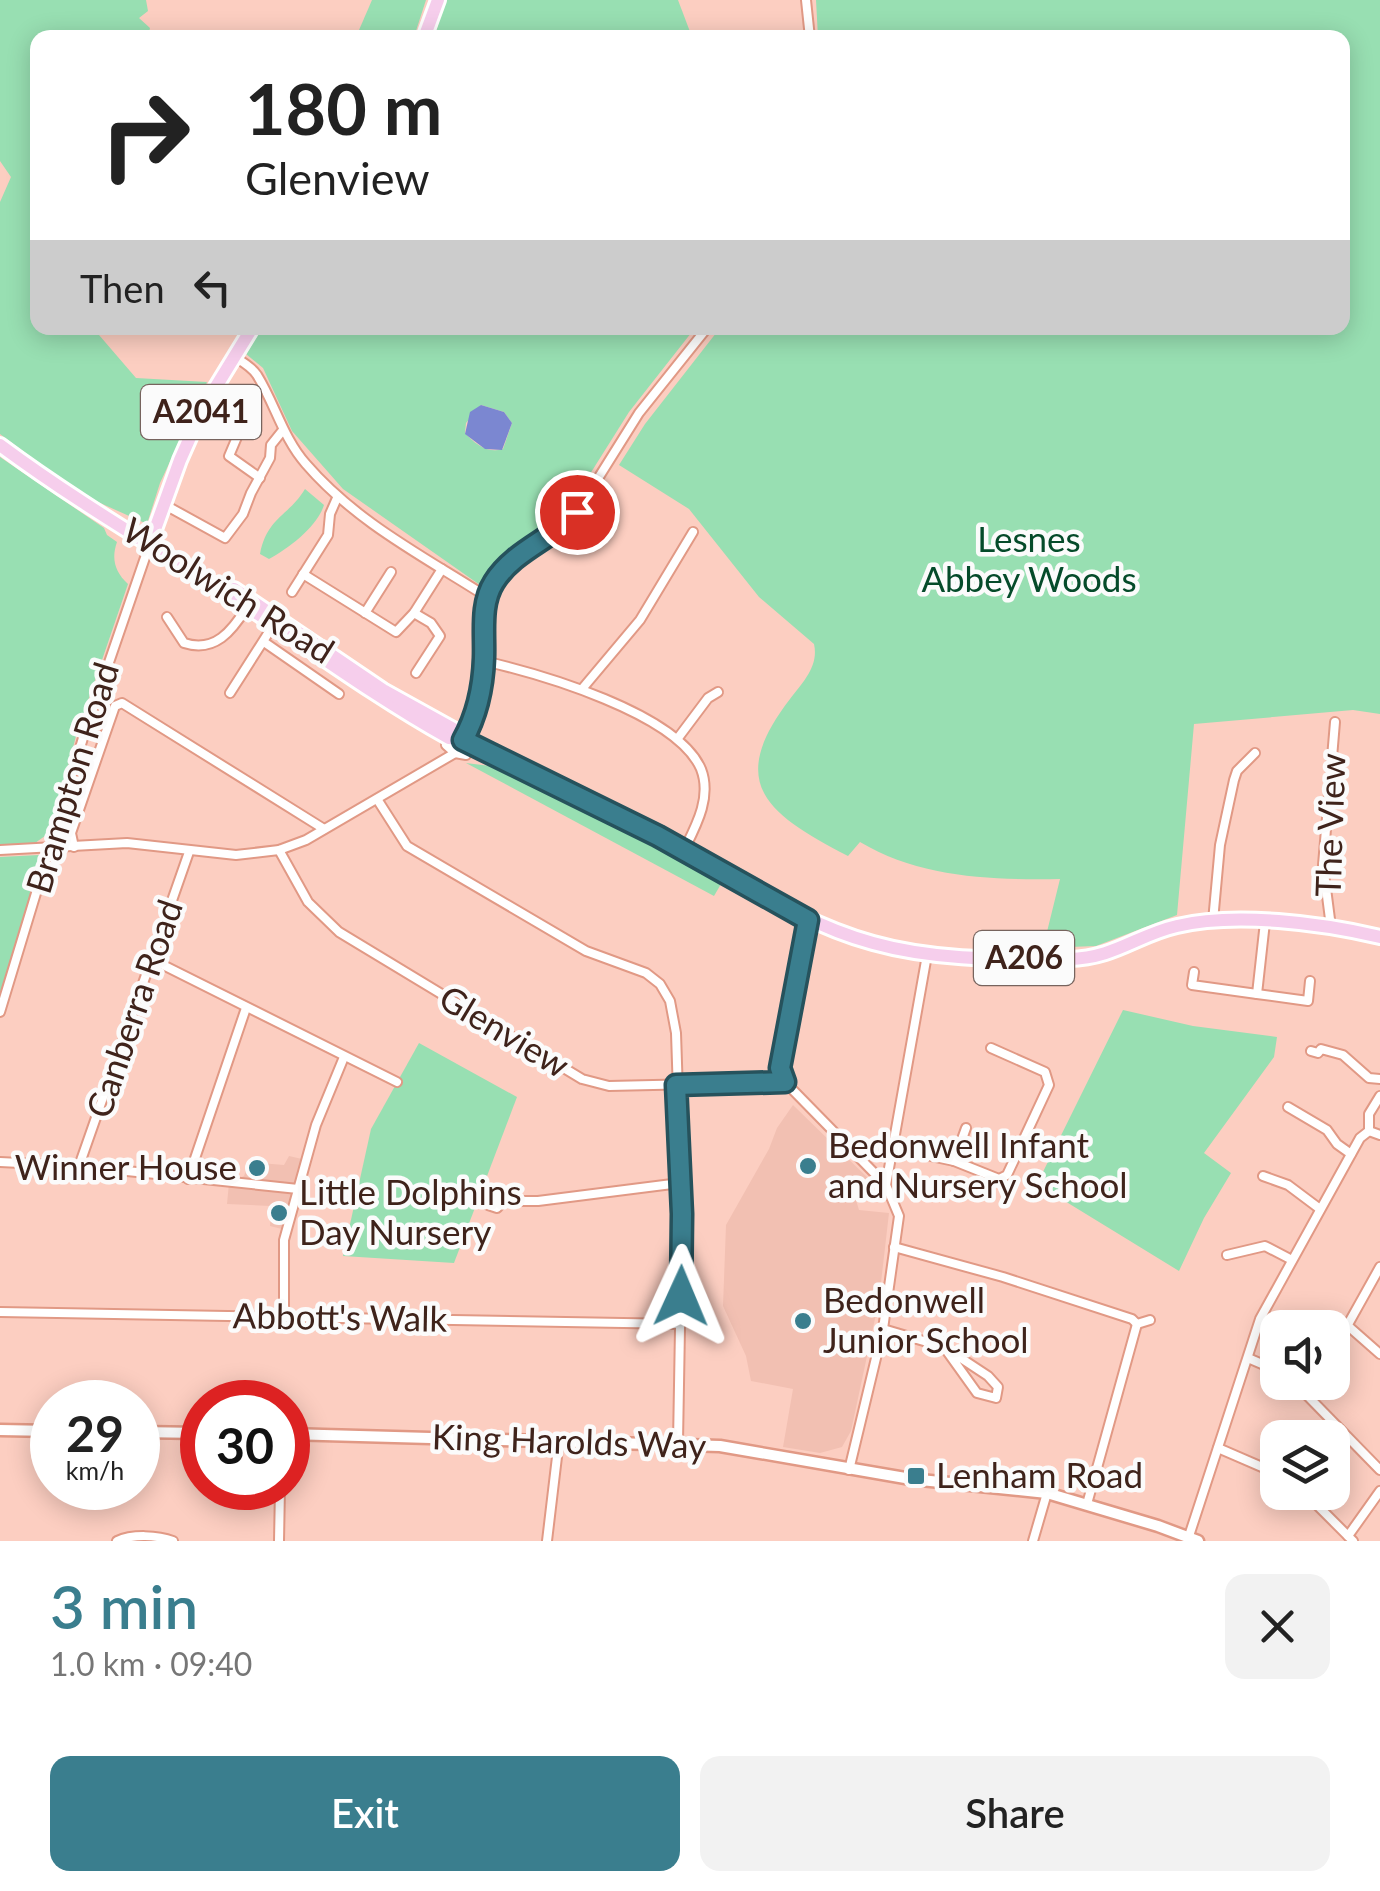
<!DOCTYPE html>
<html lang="en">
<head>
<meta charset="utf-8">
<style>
  :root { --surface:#fff; --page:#f2f2f2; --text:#222; --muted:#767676; --accent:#3a7e8e }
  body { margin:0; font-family:Lato,sans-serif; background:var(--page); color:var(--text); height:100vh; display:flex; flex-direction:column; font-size:38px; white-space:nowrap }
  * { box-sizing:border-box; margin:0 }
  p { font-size:32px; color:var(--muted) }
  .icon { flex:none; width:55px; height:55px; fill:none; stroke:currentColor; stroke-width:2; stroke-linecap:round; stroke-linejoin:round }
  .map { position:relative; height:1541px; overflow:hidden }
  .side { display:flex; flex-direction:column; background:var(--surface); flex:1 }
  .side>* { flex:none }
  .top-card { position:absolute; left:30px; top:30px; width:1320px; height:305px; border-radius:20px; box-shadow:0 5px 25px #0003; background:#fff; color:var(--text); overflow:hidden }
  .controls { position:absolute; left:1260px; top:1310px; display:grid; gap:20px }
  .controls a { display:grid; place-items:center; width:90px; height:90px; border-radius:20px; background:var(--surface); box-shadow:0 5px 25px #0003; font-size:50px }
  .speed { position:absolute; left:30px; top:1380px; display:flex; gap:20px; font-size:50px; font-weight:700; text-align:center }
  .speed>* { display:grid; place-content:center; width:130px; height:130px; border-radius:50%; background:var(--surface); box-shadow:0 5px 25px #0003; line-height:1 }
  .speed small { font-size:25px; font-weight:400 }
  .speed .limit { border:15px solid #d22; background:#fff; color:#111 }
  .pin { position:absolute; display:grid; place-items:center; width:85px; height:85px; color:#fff; margin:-42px; border:5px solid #fff; border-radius:50%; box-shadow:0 2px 10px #0007 }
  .me { position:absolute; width:110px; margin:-55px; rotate:1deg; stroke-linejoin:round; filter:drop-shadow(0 0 8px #0008) }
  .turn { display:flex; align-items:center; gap:35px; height:210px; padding:0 50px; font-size:45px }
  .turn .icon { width:130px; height:130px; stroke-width:2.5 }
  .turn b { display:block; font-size:70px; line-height:85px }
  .then { display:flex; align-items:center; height:95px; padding:0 50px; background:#0003; gap:20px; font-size:38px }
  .round { display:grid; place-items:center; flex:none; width:105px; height:105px; border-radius:20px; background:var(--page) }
  .headline { display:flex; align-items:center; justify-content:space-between; height:170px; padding:0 50px }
  h1 { font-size:60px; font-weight:600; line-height:75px; color:var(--accent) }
  .action { display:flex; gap:20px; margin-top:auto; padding:20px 50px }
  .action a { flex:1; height:115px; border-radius:20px; background:var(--accent); color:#fff; font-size:40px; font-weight:600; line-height:115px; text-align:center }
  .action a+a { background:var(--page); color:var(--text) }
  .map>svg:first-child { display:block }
  .built { fill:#f2c0b2 }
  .green { fill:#98dfb2; fill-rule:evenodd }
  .water { fill:#7b87d1 }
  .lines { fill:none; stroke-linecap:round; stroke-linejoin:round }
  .minor-casing { stroke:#e19985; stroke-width:12 }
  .tertiary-casing { stroke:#e19985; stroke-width:15 }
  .primary-casing { stroke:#fff; stroke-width:18 }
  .minor { stroke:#fff; stroke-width:8 }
  .tertiary { stroke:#fff; stroke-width:10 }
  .primary { stroke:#f6ceec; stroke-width:12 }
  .route-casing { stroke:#26525c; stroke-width:25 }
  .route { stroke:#3a7e8e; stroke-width:18 }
  .poi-dot { fill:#3a7e8e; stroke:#fbfbfb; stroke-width:4 }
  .labels { text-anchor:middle; stroke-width:9; stroke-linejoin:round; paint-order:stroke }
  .shield { fill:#fbfbfb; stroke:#77645e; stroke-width:2.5 }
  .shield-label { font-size:32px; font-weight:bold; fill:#3f231b }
  .park-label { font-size:35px; fill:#054b2a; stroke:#fbfbfb }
  .street-label { font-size:35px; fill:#3f231b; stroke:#fbfbfb }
  .poi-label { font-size:35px; fill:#3f231b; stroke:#fbfbfb; text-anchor:start }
</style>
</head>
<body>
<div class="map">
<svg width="1380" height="1541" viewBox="0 0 1380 1541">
  <rect width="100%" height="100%" fill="#fccec1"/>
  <!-- built -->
  <g class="built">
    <polygon points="793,1105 873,1183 856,1200 859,1210 889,1213 879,1300 851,1431 842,1447 820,1453 783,1447 793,1389 751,1381 746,1356 723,1306 726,1225 769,1149 777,1128"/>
    <polygon points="289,1156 302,1159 282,1229 270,1226 271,1206 227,1204 229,1183 244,1176 249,1162 284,1165"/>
  </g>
  <!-- green -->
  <g class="green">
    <polygon points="0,0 146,0 148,11 139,18 150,28 148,37 38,38 38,328 93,328 136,378 207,382 160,483 147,524 80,494 0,434 0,202 11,177 0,161"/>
    <polygon points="372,0 426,0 414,37 356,37"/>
    <polygon points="446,0 678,0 692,37 434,37"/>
    <path d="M816 0H1380V714L1353 710 1194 724 1177 915 1096 946 1043 948 1060 879C992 880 920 878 860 842L848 856C771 815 723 786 790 699 803 682 819 666 814 644L759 597 689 509 619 465 645 424 720 328H1342V38L818 37Z"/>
    <path d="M262 328H695L629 412 568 509 502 556 480 585 343 489 292 431 263 368 246 354ZM481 405 504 412 512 423 503 449C488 454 475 444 465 433L466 423Z"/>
    <path d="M0 457 104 528 107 535 117 542C111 559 115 572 128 584L76 736 52 831 35 843 0 845Z"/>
    <path d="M305 489 324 505C317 527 289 548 269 559L260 554C267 517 289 516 305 489Z"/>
    <polygon points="466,763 490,766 654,845 721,884 714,896"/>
    <polygon points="39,855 43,861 0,998 0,857"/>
    <polygon points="1123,1010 1193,1026 1277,1037 1274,1057 1204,1153 1231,1173 1204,1218 1179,1271 1037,1184"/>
    <polygon points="419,1043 517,1097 454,1263 343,1256 371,1129"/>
  </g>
  <!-- water -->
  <polygon class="water" points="481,405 504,412 512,423 502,450 485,449 465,434 470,412"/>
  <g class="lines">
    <defs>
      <g id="minor">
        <polyline points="806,0 810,38"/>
        <path d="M233 356C241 361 251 366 257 375 275 404 283 438 306 464 356 522 423 556 487 597"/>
        <polyline points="228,411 226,415 240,430 229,456 260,478"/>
        <polyline points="165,505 225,538 243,514 251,493 270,458 271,445 283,430"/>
        <polyline points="303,574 396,632 414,613 442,569"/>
        <polyline points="292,592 328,535 330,514 337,498"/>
        <polyline points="365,613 391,572"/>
        <polyline points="414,613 431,623 440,636 416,673"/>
        <path d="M167 617 184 643C215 653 232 631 247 607"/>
        <polyline points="264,642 339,694"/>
        <path d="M484 661C540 674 677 713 701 769 712 797 696 826 684 850"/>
        <polyline points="582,689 640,620 693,532"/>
        <polyline points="230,693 274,624"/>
        <polyline points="678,738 708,698 718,692"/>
        <polyline points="463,740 481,689 485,609 494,582 510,563 557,532 577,512 639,413 707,328"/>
        <polyline points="446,745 455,753 466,755"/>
        <polyline points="377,799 407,846 586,951 646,973 660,984 670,1001 676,1033 682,1214 678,1442"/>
        <polyline points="74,847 71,833 115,706 122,703 324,829"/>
        <polyline points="0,850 127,843 236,855 279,850 306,840 455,753"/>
        <polyline points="279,850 308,902 339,932 582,1079 609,1086 785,1082"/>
        <polyline points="807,920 780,1068 785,1082 886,1185 899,1216 883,1329 849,1470"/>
        <polyline points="1213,921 1220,845 1234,780 1237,771 1255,753"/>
        <polyline points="1331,927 1323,865 1335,722"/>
        <polyline points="153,960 397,1082"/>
        <polyline points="1194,972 1192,985 1257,994 1265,922"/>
        <polyline points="1257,994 1308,1001 1310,981"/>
        <polyline points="0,1012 83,738 149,546"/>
        <polyline points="1311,1051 1318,1053 1321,1049 1343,1055 1369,1078 1380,1079"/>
        <polyline points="1288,1107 1327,1130 1337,1144 1351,1154"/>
        <polyline points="1369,1131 1369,1114 1380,1096"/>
        <polyline points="893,1148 954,1161 999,1179 1007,1175 1049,1085 1045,1072 991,1048"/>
        <polyline points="954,1161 966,1128"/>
        <polyline points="0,1162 79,1166 298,1189"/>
        <polyline points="79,1166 189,852"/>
        <polyline points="1263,1176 1288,1185 1320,1209"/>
        <polyline points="188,1179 246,1008"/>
        <polyline points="886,1185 927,955"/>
        <polyline points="503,1201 502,1193 496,1190 488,1193 486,1200 488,1205 497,1208 503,1201 538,1201 680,1183"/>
        <polyline points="894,1247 1003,1277 1132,1319 1137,1324 1150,1320"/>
        <polyline points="1227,1255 1265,1246 1292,1260"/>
        <polyline points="0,1312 681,1324"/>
        <polyline points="284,1317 284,1240 316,1125 344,1057"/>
        <polyline points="1347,1325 1380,1354"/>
        <polyline points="883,1329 944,1347 977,1393 996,1398 998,1387 988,1376 944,1347"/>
        <polyline points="1332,1353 1380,1267"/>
        <polyline points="1248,1358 1278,1371"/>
        <polyline points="1294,1382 1380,1470"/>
        <polyline points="1218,1448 1278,1474"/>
        <polyline points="1304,1492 1353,1541"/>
        <polyline points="1087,1504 1137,1324"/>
        <polyline points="1189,1536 1260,1319 1360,1138 1369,1131 1380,1135"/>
        <polyline points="1348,1536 1380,1491"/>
        <path d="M117 1541C132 1534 158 1535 173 1541"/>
        <polyline points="279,1541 280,1488"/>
        <polyline points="547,1541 559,1440"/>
        <polyline points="1033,1541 1047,1493"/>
      </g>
      <g id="tertiary">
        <polyline points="0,1430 52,1431"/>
        <polyline points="138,1432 202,1433"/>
        <polyline points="288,1434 720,1446 911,1479 1047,1493 1158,1526 1198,1541"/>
      </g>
      <g id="primary">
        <polyline points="424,38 438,0"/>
        <path d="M0 445C74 500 153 546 231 596 304 644 372 695 449 738L460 739C525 773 592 802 657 835 729 871 794 922 873 943 937 961 1004 959 1069 959 1115 958 1137 935 1177 926 1235 912 1322 923 1380 937"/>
        <polyline points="149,546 180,460 203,408 252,328"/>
        <polyline points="234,589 383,690 457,731 460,739"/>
      </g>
    </defs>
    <!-- minor casing -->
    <use href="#minor" class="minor-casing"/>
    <!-- tertiary casing -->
    <use href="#tertiary" class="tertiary-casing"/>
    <!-- primary casing -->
    <use href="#primary" class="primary-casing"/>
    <!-- minor -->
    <use href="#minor" class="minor"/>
    <!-- tertiary -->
    <use href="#tertiary" class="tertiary"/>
    <!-- primary -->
    <use href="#primary" class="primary"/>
  </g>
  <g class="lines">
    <defs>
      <path id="route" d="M577 512C553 539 514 550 494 582 480 604 485 633 484 658 483 687 477 715 463 740L658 836 808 920 780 1068 785 1082 676 1085 682 1214 681 1296"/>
    </defs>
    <!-- route casing -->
    <use href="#route" class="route-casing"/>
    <!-- route -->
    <use href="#route" class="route"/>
  </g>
  <!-- markers -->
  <g class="poi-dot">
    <circle cx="808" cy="1166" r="10"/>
    <circle cx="257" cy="1168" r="10"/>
    <circle cx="279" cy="1213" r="10"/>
    <circle cx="803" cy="1321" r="10"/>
    <rect x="906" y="1466" width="20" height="20" rx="5"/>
  </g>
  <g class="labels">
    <!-- shield labels -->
    <g class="shield">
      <rect x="141" y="385" width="120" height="54" rx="8"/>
      <rect x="974" y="931" width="100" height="54" rx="8"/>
    </g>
    <g class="shield-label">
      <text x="201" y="423">A2041</text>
      <text x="1024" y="969">A206</text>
    </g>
    <!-- park labels -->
    <g class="park-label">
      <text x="1029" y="552">Lesnes<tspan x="1029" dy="40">Abbey Woods</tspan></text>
    </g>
    <!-- street labels -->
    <g class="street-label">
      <text transform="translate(228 591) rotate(32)" y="12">Woolwich Road</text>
      <text transform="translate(73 778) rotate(-73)" y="12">Brampton Road</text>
      <text transform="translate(1331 825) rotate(-88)" y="12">The View</text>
      <text transform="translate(135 1009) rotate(-71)" y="12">Canberra Road</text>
      <text transform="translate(504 1032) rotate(31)" y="12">Glenview</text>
      <text transform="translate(340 1318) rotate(1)" y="12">Abbott's Walk</text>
      <text transform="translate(569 1442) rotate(2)" y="12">King Harolds Way</text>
    </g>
    <!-- poi labels -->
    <g class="poi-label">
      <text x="828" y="1158">Bedonwell Infant<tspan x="828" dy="40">and Nursery School</tspan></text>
      <text x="237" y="1180" text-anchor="end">Winner House</text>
      <text x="299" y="1205">Little Dolphins<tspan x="299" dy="40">Day Nursery</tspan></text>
      <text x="823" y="1313">Bedonwell<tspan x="823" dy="40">Junior School</tspan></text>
      <text x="936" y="1488">Lenham Road</text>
    </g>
  </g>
</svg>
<div class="controls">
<a><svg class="icon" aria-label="sound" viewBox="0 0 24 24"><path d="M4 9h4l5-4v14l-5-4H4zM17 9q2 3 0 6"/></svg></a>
<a><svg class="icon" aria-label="layers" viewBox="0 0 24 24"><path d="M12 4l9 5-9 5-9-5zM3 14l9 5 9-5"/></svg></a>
</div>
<div class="speed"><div>29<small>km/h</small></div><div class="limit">30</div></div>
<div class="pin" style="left:577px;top:512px;background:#d93025"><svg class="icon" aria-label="arrive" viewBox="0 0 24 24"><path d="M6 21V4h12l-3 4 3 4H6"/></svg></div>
<svg class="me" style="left:681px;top:1296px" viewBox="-20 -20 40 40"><path d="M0-17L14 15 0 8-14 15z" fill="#3a7e8e" stroke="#fff" stroke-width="4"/></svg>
<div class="top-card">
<div class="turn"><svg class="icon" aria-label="right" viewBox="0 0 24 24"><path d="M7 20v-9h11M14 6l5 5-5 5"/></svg><div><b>180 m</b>Glenview</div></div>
<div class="then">Then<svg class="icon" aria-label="left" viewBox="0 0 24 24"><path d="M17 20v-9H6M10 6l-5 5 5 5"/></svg></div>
</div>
</div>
<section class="side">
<div class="headline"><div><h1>3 min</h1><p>1.0 km · 09:40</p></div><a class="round"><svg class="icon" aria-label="close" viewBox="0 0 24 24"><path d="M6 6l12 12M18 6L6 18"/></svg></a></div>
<div class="action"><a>Exit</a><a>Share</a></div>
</section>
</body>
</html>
